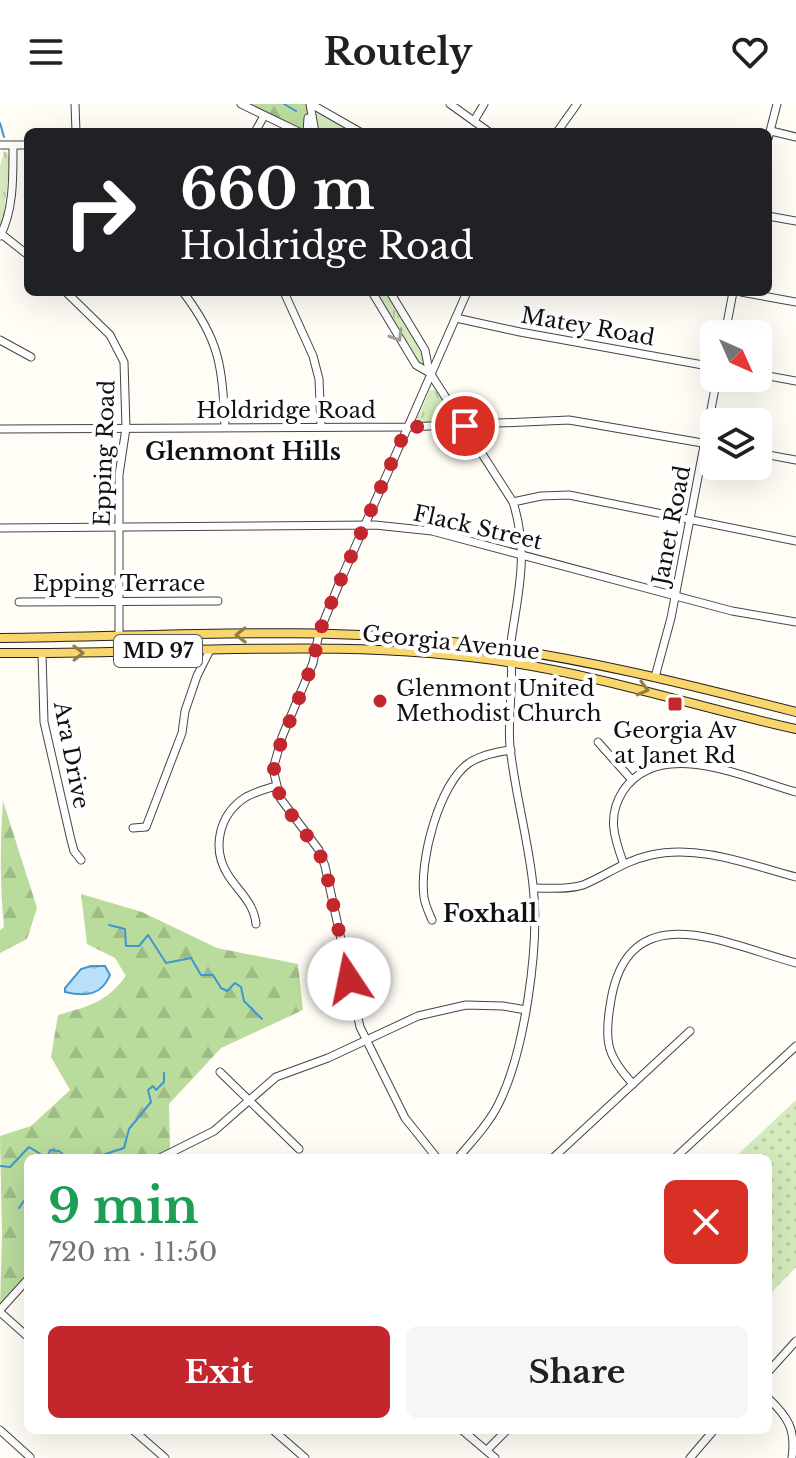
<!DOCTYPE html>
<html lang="en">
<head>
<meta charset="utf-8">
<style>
  :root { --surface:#fff; --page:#f6f6f6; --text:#202124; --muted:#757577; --accent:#c4262e }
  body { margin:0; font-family:"Libre Baskerville",serif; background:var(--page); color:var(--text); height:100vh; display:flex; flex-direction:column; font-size:30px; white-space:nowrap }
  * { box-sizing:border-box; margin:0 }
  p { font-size:26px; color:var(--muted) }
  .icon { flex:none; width:44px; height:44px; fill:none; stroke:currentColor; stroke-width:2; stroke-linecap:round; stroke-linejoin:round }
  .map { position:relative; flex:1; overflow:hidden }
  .details { position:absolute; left:24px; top:1050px; width:748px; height:280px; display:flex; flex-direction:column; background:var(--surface); border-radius:12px; box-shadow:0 8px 32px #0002 }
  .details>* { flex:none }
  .guide { position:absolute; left:24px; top:24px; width:748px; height:168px; border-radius:12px; box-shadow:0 8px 32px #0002; background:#202124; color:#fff; overflow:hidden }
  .needle { width:52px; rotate:135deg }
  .tools { position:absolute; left:700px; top:216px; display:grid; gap:16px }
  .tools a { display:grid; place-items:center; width:72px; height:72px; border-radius:12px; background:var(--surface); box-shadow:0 8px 32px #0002; font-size:40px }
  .pin { position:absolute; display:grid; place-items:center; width:68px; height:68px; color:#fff; margin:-34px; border:4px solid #fff; border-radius:50%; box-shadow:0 2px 8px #0007 }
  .me { position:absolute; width:88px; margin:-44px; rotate:349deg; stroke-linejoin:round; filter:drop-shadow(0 0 6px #0008) }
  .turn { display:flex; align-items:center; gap:28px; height:168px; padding:0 24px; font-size:36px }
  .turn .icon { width:104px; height:104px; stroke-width:2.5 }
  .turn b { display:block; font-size:56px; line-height:68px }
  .round { display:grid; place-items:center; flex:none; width:84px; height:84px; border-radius:12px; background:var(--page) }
  .summary { display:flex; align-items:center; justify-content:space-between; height:136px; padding:0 24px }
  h1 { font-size:48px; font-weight:700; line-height:60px; color:#1e9e55 }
  .action { display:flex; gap:16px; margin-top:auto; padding:16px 24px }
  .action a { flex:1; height:92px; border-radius:12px; background:var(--accent); color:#fff; font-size:32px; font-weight:700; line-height:92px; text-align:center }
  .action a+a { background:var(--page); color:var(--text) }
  header { display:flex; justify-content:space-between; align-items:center; height:104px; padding:0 24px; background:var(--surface); font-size:36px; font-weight:700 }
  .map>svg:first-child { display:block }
  .grass { fill:url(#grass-tufts) }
  .forest { fill:url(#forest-firs) }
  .park { fill:url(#park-dots) }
  .water { fill:url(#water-ripples); stroke:#3f96cf; stroke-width:2 }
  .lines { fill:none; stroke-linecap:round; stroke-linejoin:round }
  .stream { stroke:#3f96cf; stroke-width:2 }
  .minor-casing { stroke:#444; stroke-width:9 }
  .major-casing { stroke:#222; stroke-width:10 }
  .minor { stroke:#fff; stroke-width:7 }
  .major { stroke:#f9d66b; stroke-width:8 }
  .oneway { stroke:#a0a0a0 }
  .oneway2 { stroke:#917d42 }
  .route { stroke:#c4262e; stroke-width:14; stroke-dasharray:0 25.2 }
  .poi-dot { fill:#c4262e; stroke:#fff; stroke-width:3 }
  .labels { text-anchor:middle; stroke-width:8; stroke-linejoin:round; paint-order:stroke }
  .shield { fill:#fff; stroke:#585858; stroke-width:2 }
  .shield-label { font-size:20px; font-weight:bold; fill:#111 }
  .street-label { font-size:22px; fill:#111; stroke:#fff }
  .poi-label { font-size:22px; fill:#111; stroke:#fff; text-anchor:start }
  .neighbourhood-label { font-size:24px; font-weight:bold; fill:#111; stroke:#fff }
</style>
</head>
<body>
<header><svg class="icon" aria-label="menu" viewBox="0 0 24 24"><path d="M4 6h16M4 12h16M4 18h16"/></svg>Routely<svg class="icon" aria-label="heart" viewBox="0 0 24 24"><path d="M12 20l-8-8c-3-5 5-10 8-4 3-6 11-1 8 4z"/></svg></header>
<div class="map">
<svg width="796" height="1354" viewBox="0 0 796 1354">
  <defs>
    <pattern id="grass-tufts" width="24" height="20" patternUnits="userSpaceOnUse" patternTransform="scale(2)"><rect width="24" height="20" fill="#d5ebbd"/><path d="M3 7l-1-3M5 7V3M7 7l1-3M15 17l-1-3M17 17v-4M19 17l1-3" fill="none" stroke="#b6c8a1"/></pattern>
    <pattern id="forest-firs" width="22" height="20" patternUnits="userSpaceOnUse" patternTransform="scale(2)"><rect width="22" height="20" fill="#b9dc9c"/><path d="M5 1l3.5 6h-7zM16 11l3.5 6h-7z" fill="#9ebc85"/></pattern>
    <pattern id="park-dots" width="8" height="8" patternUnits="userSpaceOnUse" patternTransform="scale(2)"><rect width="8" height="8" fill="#d5ebbd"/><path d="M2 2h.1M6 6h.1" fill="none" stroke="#b6c8a1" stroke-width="1.8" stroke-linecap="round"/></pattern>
    <pattern id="water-ripples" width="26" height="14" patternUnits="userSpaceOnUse" patternTransform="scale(2)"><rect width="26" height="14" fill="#b9e0f7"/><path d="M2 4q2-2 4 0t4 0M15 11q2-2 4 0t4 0" fill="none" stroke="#9ebfd3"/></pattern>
  </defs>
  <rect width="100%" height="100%" fill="#fffdf5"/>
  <!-- grass -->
  <g class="grass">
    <polygon points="319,9 354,28 319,28 315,11"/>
    <polygon points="4,47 7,48 10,55 3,118 0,121 0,63"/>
    <polygon points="376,188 387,188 426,256 424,262 418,258"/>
    <polygon points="430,286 436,286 453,313 450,319 420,319 417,315"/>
  </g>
  <!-- forest -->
  <g class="forest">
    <polygon points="241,0 310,0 315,28 299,28"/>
    <path d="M3 697 37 804 27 835 0 849V826L4 823C0 784 0 737 3 697Z"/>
    <path d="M81 790 142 808 217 844 298 860 303 906 221 944 169 1000 170 1046 156 1054H28V1175L0 1206 2 1129 0 1032 31 1022 70 986 51 953 58 911C89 902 106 899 126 872L115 854 87 840Z"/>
  </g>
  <!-- park -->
  <polygon class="park" points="796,996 796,1163 768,1192 768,1054 734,1054"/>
  <!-- water -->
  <path class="water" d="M91 862H105L110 871C102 891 86 893 65 888V884L81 865Z"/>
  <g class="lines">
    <!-- stream -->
    <g class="stream">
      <polyline points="284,0 296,7"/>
      <polyline points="0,19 4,33"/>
      <polyline points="109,821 125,825 126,842 139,842 148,831 166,859 191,854 201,871 213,871 221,884 227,887 235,879 241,883 244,897 262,915"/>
      <polyline points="93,1054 124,1044 129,1025 151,998 148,986 153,982 156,986 164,978 164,969"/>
      <polyline points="0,1062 10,1063 29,1043 47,1054 50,1046 59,1047 67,1054"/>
      <polyline points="19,1104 28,1091"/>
    </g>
    <defs>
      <g id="minor">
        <polyline points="75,0 76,28"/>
        <polyline points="241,0 299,28"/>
        <polyline points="310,0 315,28"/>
        <polyline points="311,0 360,28"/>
        <polyline points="450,0 489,28"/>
        <polyline points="474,17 484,0"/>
        <polyline points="771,27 796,33"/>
        <polyline points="255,28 264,12"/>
        <polyline points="307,28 308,14"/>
        <polyline points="557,28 577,0"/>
        <polyline points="768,35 777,0"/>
        <polyline points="0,41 28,41"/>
        <polyline points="768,112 796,117"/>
        <polyline points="0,129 28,151"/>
        <path d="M0 132C14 106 13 71 13 42"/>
        <polyline points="66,188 110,231 124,258 126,324 119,371 119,548"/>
        <path d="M183 188C221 238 222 263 225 323"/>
        <polyline points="284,188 313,252 319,275 321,322"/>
        <path d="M372 188 416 261 430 269 513 398C530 452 517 491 510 545 515 577 507 610 510 643 515 689 528 734 533 781 540 840 525 948 498 1001 488 1021 472 1037 458 1054"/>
        <polyline points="390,188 425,246 429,267"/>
        <polyline points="741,188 796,198"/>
        <polyline points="456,214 520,228 714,263"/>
        <polyline points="725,230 733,188"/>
        <polyline points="0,236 31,253"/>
        <polyline points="758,270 796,277"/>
        <polyline points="0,325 407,323 569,316 714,341"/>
        <polyline points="758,349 796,356"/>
        <polyline points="513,398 541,392 569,391 796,437"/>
        <polyline points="0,424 375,421 432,427 732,507 796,518"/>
        <polyline points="19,498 218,497"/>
        <polyline points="42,550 44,618 71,736 74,747 81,756"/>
        <polyline points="655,573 671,514 717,274"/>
        <polyline points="598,638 631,675"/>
        <polyline points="133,724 146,723 182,629 185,607 197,572 210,546"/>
        <path d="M623 758C614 733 607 712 623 687 660 632 745 674 796 688"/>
        <path d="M534 784C549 784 568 786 583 781 607 771 624 757 651 751 699 740 750 761 796 773"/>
        <path d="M432 816C429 809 425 801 424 793 419 757 439 680 469 659 481 651 496 648 511 646"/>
        <path d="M256 820C254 799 239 788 228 771 211 744 219 710 246 693 255 688 266 685 276 682"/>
        <polyline points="220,968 299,1045"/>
        <path d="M633 980C608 953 604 939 610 902 626 788 723 839 796 859"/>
        <polyline points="160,1054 214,1027 276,973 328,954 418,912 466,901 503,902 526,906"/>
        <polyline points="437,1054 405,1014 360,923 325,762 319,746 280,694 273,665 282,633 313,559 319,529 339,480 467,188"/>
        <polyline points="553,1054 690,927"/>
        <polyline points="675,1054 796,942"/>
        <polyline points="0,1206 28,1175"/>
        <polyline points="0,1208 28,1233"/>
        <polyline points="768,1268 796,1237"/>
        <path d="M768 1294C788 1313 796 1325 792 1354"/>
        <polyline points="0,1326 30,1353"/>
        <polyline points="133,1326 165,1354"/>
        <polyline points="273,1326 305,1354"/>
        <polyline points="462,1326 495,1354"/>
        <polyline points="487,1346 507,1326"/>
        <polyline points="690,1354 714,1326"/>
      </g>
      <g id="major">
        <path d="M0 534C154 533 309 521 462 539 576 552 686 580 796 608"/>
        <path d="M0 549C171 551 344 532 514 559 610 574 701 604 796 625"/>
      </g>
    </defs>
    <!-- minor casing -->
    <use href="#minor" class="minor-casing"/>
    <!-- major casing -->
    <use href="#major" class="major-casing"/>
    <!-- minor -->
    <use href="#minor" class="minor"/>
    <!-- major -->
    <use href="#major" class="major"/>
  </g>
  <!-- one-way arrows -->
  <defs><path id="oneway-chevron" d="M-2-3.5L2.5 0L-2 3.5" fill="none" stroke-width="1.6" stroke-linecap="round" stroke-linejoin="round" transform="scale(2)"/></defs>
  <use class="oneway" href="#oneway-chevron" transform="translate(397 232) rotate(58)"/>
  <g class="oneway2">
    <use href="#oneway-chevron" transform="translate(241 531) rotate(179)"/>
    <use href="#oneway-chevron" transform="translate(78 549) rotate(-1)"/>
    <use href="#oneway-chevron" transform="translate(643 585) rotate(15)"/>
  </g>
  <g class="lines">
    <!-- route -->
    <path class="route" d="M349 875 325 762C310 724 267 699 275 654L313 559 319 529 339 480 407 323 465 322"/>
  </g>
  <!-- markers -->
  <g class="poi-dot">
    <circle cx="380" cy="597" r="8"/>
    <rect x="667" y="592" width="16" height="16" rx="4"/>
  </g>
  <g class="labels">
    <!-- shield labels -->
    <rect class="shield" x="114" y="531" width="88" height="32" rx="6"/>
    <g class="shield-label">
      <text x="158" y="554">MD 97</text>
    </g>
    <!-- street labels -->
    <g class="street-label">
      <text transform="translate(588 222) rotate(10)" y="8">Matey Road</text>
      <text x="286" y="314">Holdridge Road</text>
      <text transform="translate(104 349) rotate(-88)" y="8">Epping Road</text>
      <text transform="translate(671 421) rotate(-79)" y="8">Janet Road</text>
      <text transform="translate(478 423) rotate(13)" y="8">Flack Street</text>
      <text x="119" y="487">Epping Terrace</text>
      <text transform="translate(451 538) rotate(6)" y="8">Georgia Avenue</text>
      <text transform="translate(72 651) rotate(79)" y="8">Ara Drive</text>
    </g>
    <!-- poi labels -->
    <g class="poi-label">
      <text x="396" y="592">Glenmont United<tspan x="396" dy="25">Methodist Church</tspan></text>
      <text x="675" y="634" text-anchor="middle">Georgia Av<tspan x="675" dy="25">at Janet Rd</tspan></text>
    </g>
    <!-- neighbourhood labels -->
    <g class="neighbourhood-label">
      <text x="243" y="356">Glenmont Hills</text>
      <text x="490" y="818">Foxhall</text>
    </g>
  </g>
</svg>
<div class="tools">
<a><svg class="needle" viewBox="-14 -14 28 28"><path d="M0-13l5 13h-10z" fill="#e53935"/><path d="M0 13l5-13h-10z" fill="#757577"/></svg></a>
<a><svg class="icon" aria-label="layers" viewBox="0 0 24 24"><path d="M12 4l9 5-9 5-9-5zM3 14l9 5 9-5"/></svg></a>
</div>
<div class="pin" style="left:465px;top:322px;background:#d93025"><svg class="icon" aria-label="arrive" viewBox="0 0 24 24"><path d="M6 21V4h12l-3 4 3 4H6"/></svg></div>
<svg class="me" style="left:349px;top:875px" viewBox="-20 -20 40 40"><circle r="19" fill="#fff"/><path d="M0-13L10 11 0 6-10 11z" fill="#c4262e"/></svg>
<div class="guide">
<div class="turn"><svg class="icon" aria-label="right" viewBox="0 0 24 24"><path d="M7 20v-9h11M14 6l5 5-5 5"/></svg><div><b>660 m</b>Holdridge Road</div></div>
</div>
<section class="details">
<div class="summary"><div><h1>9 min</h1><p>720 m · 11:50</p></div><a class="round" style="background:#d93025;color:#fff"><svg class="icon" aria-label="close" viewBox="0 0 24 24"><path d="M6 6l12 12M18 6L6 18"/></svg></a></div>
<div class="action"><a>Exit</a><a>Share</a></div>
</section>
</div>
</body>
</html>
